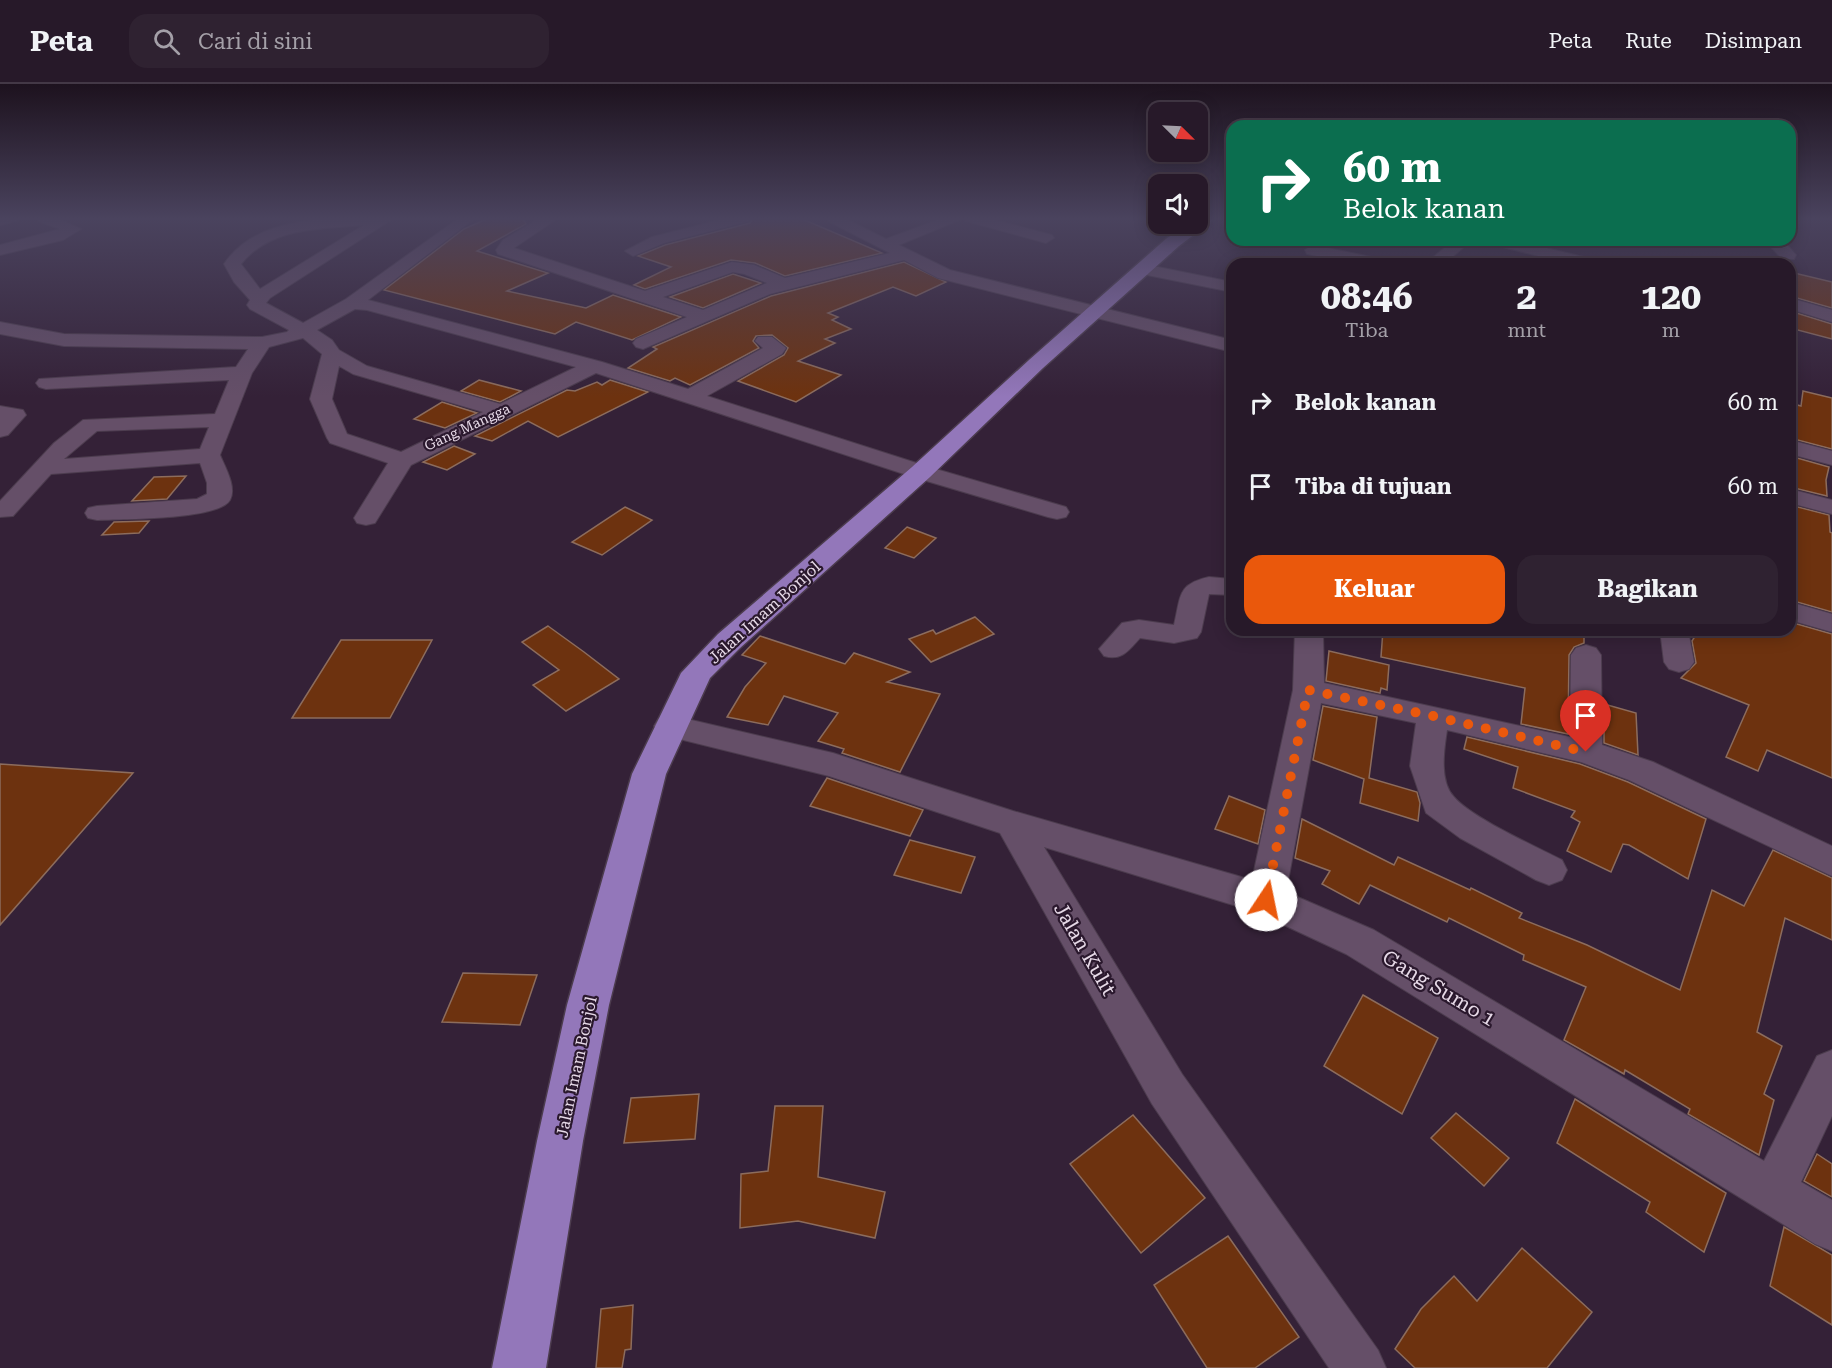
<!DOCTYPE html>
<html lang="id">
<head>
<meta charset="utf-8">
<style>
  :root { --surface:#271929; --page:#2f2231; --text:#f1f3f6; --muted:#a4a0a8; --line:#433846; --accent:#ea580c }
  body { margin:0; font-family:"Roboto Serif",serif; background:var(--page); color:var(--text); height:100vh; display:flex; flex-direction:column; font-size:22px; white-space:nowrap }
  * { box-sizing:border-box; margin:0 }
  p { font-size:20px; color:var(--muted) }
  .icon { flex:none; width:33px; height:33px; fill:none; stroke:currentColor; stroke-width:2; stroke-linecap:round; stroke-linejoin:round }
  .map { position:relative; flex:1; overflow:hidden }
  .sheet { position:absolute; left:1226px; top:174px; width:570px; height:378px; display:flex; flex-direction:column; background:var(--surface); border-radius:18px; box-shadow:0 3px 15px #0003,0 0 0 2px var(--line) }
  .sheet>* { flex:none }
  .top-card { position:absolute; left:1226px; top:36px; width:570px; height:126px; border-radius:18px; box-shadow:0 3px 15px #0003,0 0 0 2px var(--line); background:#0b6e4f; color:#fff; overflow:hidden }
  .needle { width:39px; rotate:114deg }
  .controls { position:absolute; left:1148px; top:18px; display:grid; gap:12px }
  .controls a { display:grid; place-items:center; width:60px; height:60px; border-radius:12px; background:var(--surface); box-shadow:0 3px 15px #0003,0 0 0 2px var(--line); font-size:30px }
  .pin { position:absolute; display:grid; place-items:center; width:51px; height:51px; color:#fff; margin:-62px -26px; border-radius:50% 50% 50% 0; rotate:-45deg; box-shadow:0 0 6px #0007 }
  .pin .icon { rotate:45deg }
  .me { position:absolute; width:66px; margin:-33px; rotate:11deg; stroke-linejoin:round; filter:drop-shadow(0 0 4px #0008) }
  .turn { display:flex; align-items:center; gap:21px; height:126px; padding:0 18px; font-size:27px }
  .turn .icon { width:78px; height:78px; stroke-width:2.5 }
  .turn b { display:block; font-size:42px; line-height:51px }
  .eta { display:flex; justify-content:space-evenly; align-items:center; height:102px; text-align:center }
  .eta b { font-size:36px; font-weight:700; line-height:42px }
  .primary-button { display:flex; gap:12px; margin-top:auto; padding:12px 18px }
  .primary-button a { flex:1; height:69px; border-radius:18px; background:var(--accent); color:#fff; font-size:24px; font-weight:700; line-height:69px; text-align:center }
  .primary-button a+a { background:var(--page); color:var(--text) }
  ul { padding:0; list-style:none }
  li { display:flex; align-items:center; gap:18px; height:84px; padding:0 18px }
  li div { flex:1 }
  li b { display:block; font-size:22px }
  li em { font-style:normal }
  header { display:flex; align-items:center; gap:36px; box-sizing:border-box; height:84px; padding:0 30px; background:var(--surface); border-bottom:2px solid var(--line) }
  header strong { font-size:28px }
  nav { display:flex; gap:33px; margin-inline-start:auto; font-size:21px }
  .search { width:420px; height:54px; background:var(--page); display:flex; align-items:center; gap:15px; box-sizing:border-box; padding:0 21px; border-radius:18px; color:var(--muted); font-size:22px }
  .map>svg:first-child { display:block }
  .building { fill:#6d320f; stroke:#8c6c5d; stroke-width:1.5 }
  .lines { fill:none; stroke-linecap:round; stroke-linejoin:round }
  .street-casing { stroke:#4c3c4e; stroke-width:2 }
  .highway-casing { stroke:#4c3c4e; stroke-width:3 }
  .street { fill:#654f68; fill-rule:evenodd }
  .highway { fill:#9377ba; fill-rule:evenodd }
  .route { stroke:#ea580c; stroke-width:10; stroke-dasharray:0 18 }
  .labels { text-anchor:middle; stroke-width:4.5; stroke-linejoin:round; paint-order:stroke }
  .far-street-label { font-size:14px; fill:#e6d9e7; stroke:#2a182d }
  .street-label { font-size:16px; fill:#e6d9e7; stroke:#2a182d }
  .near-street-label { font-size:20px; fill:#e6d9e7; stroke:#2a182d }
</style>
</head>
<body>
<header>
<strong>Peta</strong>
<div class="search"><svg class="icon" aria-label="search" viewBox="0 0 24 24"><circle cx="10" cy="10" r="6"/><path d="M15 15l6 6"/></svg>Cari di sini</div>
<nav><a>Peta</a><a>Rute</a><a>Disimpan</a></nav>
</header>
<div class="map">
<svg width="1832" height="1284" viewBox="0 0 1832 1284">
  <rect width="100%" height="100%" fill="#342137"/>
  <!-- building -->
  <g class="building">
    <polygon points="489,134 523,134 526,140 477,167 548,189 507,207 586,224 613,211 681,233 632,256 576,238 555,250 384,206 464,145"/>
    <polygon points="754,134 800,134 882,169 785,192 755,179 731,176 645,205 634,201 671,183 638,172 665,161 750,139"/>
    <polygon points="904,178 946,198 916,212 893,203 828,229 838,233 832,236 851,245 825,255 835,259 798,277 841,291 796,318 738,297 784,271 788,264 772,251 756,252 753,257 759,264 690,301 675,294 670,297 628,284 657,265 653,263 771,212"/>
    <polygon points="1790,188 1832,198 1832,224 1790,212"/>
    <polygon points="733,190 761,199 703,224 670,213"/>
    <polygon points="1790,227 1832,240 1832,255 1790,244"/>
    <polygon points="479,296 521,307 500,318 461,307"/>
    <polygon points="610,296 648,308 558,353 528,337 492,357 475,352 567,306 575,307 597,298 602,301"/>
    <polygon points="1803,307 1832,314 1832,365 1790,354 1790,319 1801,322"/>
    <polygon points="442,318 477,329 445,344 414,335"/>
    <polygon points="454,362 475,370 447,386 423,378"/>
    <polygon points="1790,372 1829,383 1826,396 1827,412 1790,403"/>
    <polygon points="186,392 167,415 132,417 154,393"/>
    <polygon points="1790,421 1829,431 1830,448 1832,449 1832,528 1790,516"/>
    <polygon points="625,423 652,436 602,471 572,458"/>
    <polygon points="149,437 139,449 102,451 114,438"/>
    <polygon points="907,443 936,454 914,474 885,464"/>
    <polygon points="975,533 994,550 931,578 909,555 933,546 936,550"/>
    <polygon points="1790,538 1832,550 1832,694 1767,666 1758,687 1726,673 1749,621 1681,594 1696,579 1692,557 1699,546 1790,546"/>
    <polygon points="548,542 584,568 619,595 566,627 533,601 559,586 522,558"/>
    <polygon points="1383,546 1584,546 1584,559 1574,563 1569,571 1568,650 1521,640 1525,604 1381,573"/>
    <polygon points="760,552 845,580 854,569 910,588 887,598 940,610 900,688 842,669 844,665 818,657 838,629 784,612 768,641 727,633 745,603 766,579 742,571"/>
    <polygon points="341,556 432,556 390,634 292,634"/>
    <polygon points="1329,567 1389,581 1387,606 1381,604 1380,609 1326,597"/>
    <polygon points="1604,620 1636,629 1638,671 1604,659"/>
    <polygon points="1323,622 1377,633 1369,694 1417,708 1420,719 1418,737 1360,719 1364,695 1313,676"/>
    <polygon points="1467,653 1580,680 1628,698 1706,735 1688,795 1629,761 1623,760 1611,788 1567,767 1580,738 1571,733 1575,727 1513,704 1518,683 1464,665"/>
    <polygon points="0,680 133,689 0,841"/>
    <polygon points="827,694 923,726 910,752 810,722"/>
    <polygon points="1229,712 1265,726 1258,760 1215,745"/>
    <polygon points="1302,735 1394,781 1398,773 1470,806 1471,804 1522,829 1519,834 1587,861 1680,906 1712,806 1744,822 1773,766 1832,794 1832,856 1785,834 1757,948 1782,962 1764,1010 1774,1016 1759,1071 1688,1030 1690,1025 1625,986 1624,990 1564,956 1586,903 1523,876 1524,871 1449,834 1447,838 1370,801 1359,820 1322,800 1330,787 1295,774"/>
    <polygon points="910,756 975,773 961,809 894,791"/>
    <polygon points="463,889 537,891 520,941 442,938"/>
    <polygon points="1363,911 1438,954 1402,1030 1324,982"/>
    <polygon points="699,1010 695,1055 624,1059 631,1014"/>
    <polygon points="1575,1015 1726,1109 1704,1168 1646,1128 1650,1118 1557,1059"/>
    <polygon points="775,1022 823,1022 818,1093 885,1108 875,1154 798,1137 740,1144 741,1090 768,1087"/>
    <polygon points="1456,1029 1509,1074 1484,1102 1431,1054"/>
    <polygon points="1133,1031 1205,1114 1141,1169 1070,1080"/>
    <polygon points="1817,1070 1832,1080 1832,1113 1804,1097"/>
    <polygon points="1784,1143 1832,1171 1832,1241 1770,1202"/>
    <polygon points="1228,1152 1299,1253 1255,1284 1207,1284 1154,1201"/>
    <polygon points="1522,1164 1592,1228 1547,1284 1415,1284 1395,1265 1421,1225 1454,1192 1477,1217"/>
    <polygon points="633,1221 631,1265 625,1266 622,1284 596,1284 601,1225"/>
  </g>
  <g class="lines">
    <defs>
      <g id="street">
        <polygon points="0,134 20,134 17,137 0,141"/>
        <polygon points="36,134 56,134 81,145 63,156 0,171 0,161 60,145 38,137"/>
        <path d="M336 134H394L270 214 266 219 303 239 346 215 459 134H475L368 216 602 278 688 305 763 264 755 257 758 253H772L786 264 782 270 707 312 929 383 1066 423 1069 428 1066 433 1057 435 1048 433 913 393 596 289 411 381 375 439 366 441 357 439 354 434 388 379 330 359 327 354 310 315 322 270 303 254 269 263 252 289 220 371C225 383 237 403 230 416 219 436 120 435 97 436L88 434 85 429 88 424 97 422 197 415 207 410V399L200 379 51 390 13 432 0 433V417L54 359 83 336 215 330 229 296 46 305 39 303 36 299 39 295 236 283 248 265 64 262 0 250V238L64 250 262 253 287 248 289 246 250 225 247 221 250 216 234 198 224 180C249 143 294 137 336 134ZM364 141 260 205 241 180C271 143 320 145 364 141ZM355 225 367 226 576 283 500 320 367 282 339 266 332 256 317 246ZM339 282 353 290 483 328 401 368 347 350 332 315ZM209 343 200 365 64 375 97 347Z"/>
        <path d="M540 134H558L514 164 645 207 732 178 754 181 785 194 890 169 828 137 826 134H844L886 155 943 134H987L1052 151 1054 154 1046 159 966 137 964 134 899 161 950 186 1232 256V268L938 194 904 176 770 210 643 265 636 263 633 259 636 255 687 233 498 170 496 166 503 156ZM733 188 744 190 767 199 703 226 663 213Z"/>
        <polygon points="727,134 752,134 749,137 664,159 633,172 625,167 652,153"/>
        <polygon points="1454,156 1472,156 1444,180 1425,180"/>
        <polygon points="1485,156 1513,156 1596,176 1598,180 1570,180 1487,159"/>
        <polygon points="1771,156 1787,156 1788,162 1796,171 1794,175 1782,175 1772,164"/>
        <polygon points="1313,161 1381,175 1389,180 1357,180 1307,170 1305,166"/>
        <polygon points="1143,180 1232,198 1232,208 1137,189 1134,185 1137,181"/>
        <polygon points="1790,214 1832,226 1832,238 1790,225"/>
        <polygon points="0,322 23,326 26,331 8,351 0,353"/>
        <polygon points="1790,356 1832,367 1832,381 1790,370"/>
        <polygon points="1790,405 1832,416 1832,430 1790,419"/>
        <path d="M1209 493 1232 495V511L1209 510 1201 548 1197 554 1174 559 1140 554C1128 567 1122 577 1104 572L1099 565 1122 539 1139 536 1174 541C1181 512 1177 500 1209 493Z"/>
        <polygon points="1790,518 1832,530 1832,548 1790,536"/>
        <path d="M1295 546H1323L1324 599 1570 653 1571 571 1576 564 1586 561 1596 564 1601 571 1602 661 1653 678 1832 762V792L1629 696 1581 678 1447 646C1444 666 1439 697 1454 713 1472 734 1535 762 1562 776L1567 786 1562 796 1549 801 1536 796 1460 754 1426 729 1410 682 1416 639 1321 619 1286 808 1374 846 1764 1077 1817 972 1832 966V1032L1801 1098 1832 1116V1167L1815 1160 1346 870 1256 828 1044 763 1182 990 1378 1266 1386 1284H1329L1152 1020 1000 749 829 692 659 650 654 642 659 634 670 631 833 669 1013 727 1252 796 1293 606Z"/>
        <polygon points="1660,546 1688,546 1694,578 1689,585 1679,588 1669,585 1664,578"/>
      </g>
      <polygon id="highway" points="1198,134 1216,134 1179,162 1043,284 930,393 740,564 710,594 666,690 609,921 583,1057 546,1284 492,1284 537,1057 567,921 632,690 681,589 718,550 912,383 1029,276 1167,154 1189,140 1197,140"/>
    </defs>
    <!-- street casing -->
    <use href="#street" class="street-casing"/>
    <!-- highway casing -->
    <use href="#highway" class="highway-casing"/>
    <!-- street -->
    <use href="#street" class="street"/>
    <!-- highway -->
    <use href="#highway" class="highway"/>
  </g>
  <!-- sky -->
  <linearGradient id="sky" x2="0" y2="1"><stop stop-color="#1d121e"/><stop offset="0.43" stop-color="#4a435e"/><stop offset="1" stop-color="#4a435e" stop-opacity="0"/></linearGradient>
  <rect width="1832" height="313" fill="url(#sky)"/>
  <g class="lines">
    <!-- route -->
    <polyline class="route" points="1266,816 1308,606 1433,632 1586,668"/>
  </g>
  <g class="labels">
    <!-- far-street labels -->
    <g class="far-street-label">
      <text transform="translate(467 343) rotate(-25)" y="5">Gang Mangga</text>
    </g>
    <!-- street labels -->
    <g class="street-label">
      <text transform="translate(764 528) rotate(-42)" y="6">Jalan Imam Bonjol</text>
      <text transform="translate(576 983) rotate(-78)" y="6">Jalan Imam Bonjol</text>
    </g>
    <!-- near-street labels -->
    <g class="near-street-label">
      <text transform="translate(1085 865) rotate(60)" y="7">Jalan Kulit</text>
      <text transform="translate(1439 904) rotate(31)" y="7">Gang Sumo 1</text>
    </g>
  </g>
</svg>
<div class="controls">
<a><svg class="needle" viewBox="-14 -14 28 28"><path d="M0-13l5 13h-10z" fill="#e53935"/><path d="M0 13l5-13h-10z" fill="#a4a0a8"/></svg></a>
<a><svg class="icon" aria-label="sound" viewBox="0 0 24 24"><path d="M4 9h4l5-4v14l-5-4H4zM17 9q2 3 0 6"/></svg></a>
</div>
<div class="pin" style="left:1586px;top:668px;background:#d93025"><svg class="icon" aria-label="arrive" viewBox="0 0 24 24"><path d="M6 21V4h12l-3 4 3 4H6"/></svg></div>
<svg class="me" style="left:1266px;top:816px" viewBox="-20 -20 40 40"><circle r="19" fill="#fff"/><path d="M0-13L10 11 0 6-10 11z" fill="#ea580c"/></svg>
<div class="top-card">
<div class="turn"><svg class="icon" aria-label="right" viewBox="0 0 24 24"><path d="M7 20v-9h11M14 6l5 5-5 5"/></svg><div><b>60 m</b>Belok kanan</div></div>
</div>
<section class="sheet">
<div class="eta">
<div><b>08:46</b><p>Tiba</p></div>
<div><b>2</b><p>mnt</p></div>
<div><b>120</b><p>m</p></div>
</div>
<ul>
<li><svg class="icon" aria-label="right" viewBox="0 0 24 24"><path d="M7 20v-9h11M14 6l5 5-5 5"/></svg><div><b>Belok kanan</b></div><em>60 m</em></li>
<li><svg class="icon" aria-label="arrive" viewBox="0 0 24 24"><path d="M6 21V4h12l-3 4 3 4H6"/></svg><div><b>Tiba di tujuan</b></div><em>60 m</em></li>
</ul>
<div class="primary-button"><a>Keluar</a><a>Bagikan</a></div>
</section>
</div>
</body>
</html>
